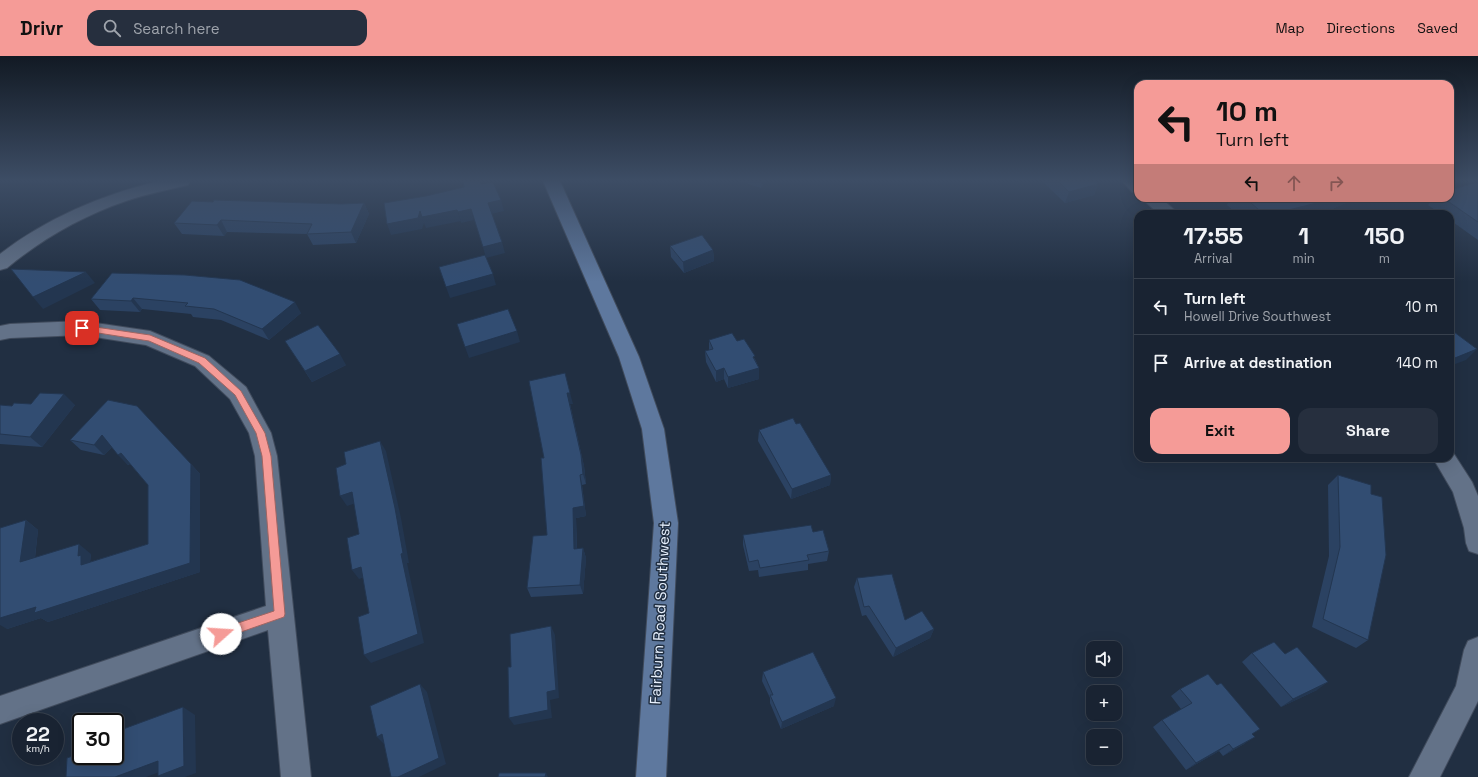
<!DOCTYPE html>
<html lang="en">
<head>
<meta charset="utf-8">
<style>
  :root { --surface:#192332; --page:#262f3e; --text:#f1f3f6; --muted:#9fa4ac; --line:#37404d; --accent:#f59b97 }
  body { margin:0; font-family:"Space Grotesk",sans-serif; background:var(--page); color:var(--text); height:100vh; display:flex; flex-direction:column; font-size:15px; white-space:nowrap }
  * { box-sizing:border-box; margin:0 }
  p { font-size:13px; color:var(--muted) }
  .icon { flex:none; width:22px; height:22px; fill:none; stroke:currentColor; stroke-width:2; stroke-linecap:round; stroke-linejoin:round }
  .map { position:relative; flex:1; overflow:hidden }
  .side { position:absolute; left:1134px; top:154px; width:320px; height:252px; display:flex; flex-direction:column; background:var(--surface); border-radius:12px; box-shadow:0 4px 16px #0002,0 0 0 1px var(--line) }
  .side>* { flex:none }
  .top-card { position:absolute; left:1134px; top:24px; width:320px; height:122px; border-radius:12px; box-shadow:0 4px 16px #0002,0 0 0 1px var(--line); background:#f59b97; color:#111; overflow:hidden }
  .fabs { position:absolute; left:1086px; top:585px; display:grid; gap:8px }
  .fabs a { display:grid; place-items:center; width:36px; height:36px; border-radius:8px; background:var(--surface); box-shadow:0 4px 16px #0002,0 0 0 1px var(--line); font-size:20px }
  .speed { position:absolute; left:12px; top:657px; display:flex; gap:8px; font-size:20px; font-weight:700; text-align:center }
  .speed>* { display:grid; place-content:center; width:52px; height:52px; border-radius:50%; background:var(--surface); box-shadow:0 4px 16px #0002,0 0 0 1px var(--line); line-height:1 }
  .speed small { font-size:10px; font-weight:400 }
  .speed .limit { border:2px solid #111; border-radius:6px; background:#fff; color:#111 }
  .pin { position:absolute; display:grid; place-items:center; width:34px; height:34px; color:#fff; margin:-17px; border-radius:8px; box-shadow:0 2px 6px #0006 }
  .me { position:absolute; width:44px; margin:-22px; rotate:71deg; stroke-linejoin:round; filter:drop-shadow(0 0 3px #0008) }
  .turn { display:flex; align-items:center; gap:14px; height:84px; padding:0 16px; font-size:18px }
  .turn .icon { width:52px; height:52px; stroke-width:2.5 }
  .turn b { display:block; font-size:28px; line-height:34px }
  .lanes { display:flex; align-items:center; height:38px; padding:0 16px; background:#0003; justify-content:center; gap:20px; direction:ltr }
  .lanes .off { opacity:.35 }
  .eta { display:flex; justify-content:space-evenly; align-items:center; height:68px; text-align:center }
  .eta b { font-size:24px; font-weight:700; line-height:28px }
  .cta { display:flex; gap:8px; margin-top:auto; padding:8px 16px }
  .cta a { flex:1; height:46px; border-radius:12px; background:var(--accent); color:#111; font-size:16px; font-weight:700; line-height:46px; text-align:center }
  .cta a+a { background:var(--page); color:var(--text) }
  ul { padding:0; list-style:none }
  li { display:flex; align-items:center; gap:12px; height:56px; padding:0 16px; border-top:1px solid var(--line) }
  li div { flex:1 }
  li b { display:block; font-size:15px }
  li em { font-style:normal }
  header { display:flex; align-items:center; gap:24px; box-sizing:border-box; height:56px; padding:0 20px; background:var(--accent); color:#111 }
  header strong { font-size:19px }
  nav { display:flex; gap:22px; margin-inline-start:auto; font-size:14px }
  .search { width:280px; height:36px; background:var(--page); display:flex; align-items:center; gap:10px; box-sizing:border-box; padding:0 14px; border-radius:12px; color:var(--muted); font-size:15px }
  .map>svg:first-child { display:block }
  .lines { fill:none; stroke-linecap:round; stroke-linejoin:round }
  .street-casing { stroke:#404b5c; stroke-width:2 }
  .secondary-casing { stroke:#404b5c; stroke-width:2 }
  .street { fill:#637288; fill-rule:evenodd }
  .secondary { fill:#5e789e; fill-rule:evenodd }
  .wall { fill:#2b4262 }
  .shaded-wall { fill:#233650 }
  .building { fill:#324d72; stroke:#233650 }
  .route { fill:#f59b97; stroke:#9f6562 }
  .labels { text-anchor:middle; stroke-width:3; stroke-linejoin:round; paint-order:stroke }
  .street-label { font-size:15px; fill:#e9f2ff; stroke:#212f42 }
</style>
</head>
<body>
<header>
<strong>Drivr</strong>
<div class="search"><svg class="icon" aria-label="search" viewBox="0 0 24 24"><circle cx="10" cy="10" r="6"/><path d="M15 15l6 6"/></svg>Search here</div>
<nav><a>Map</a><a>Directions</a><a>Saved</a></nav>
</header>
<div class="map">
<svg width="1478" height="721" viewBox="0 0 1478 721">
  <rect width="100%" height="100%" fill="#212f42"/>
  <g class="lines">
    <defs>
      <g id="street">
        <path d="M159 125H190L188 129C167 134 146 138 126 145 82 160 42 183 7 212L0 214V198C47 162 101 139 159 125Z"/>
        <polygon points="1122,125 1138,125 1138,137 1132,136"/>
        <polygon points="1141,142 1161,142 1179,158 1159,158"/>
        <polygon points="82,265 150,275 209,300 246,331 271,377 277,400 311,721 281,721 268,574 0,668 0,640 266,550 255,400 249,377 230,343 195,310 146,289 82,279 10,282 0,284 0,270 10,268"/>
        <polygon points="1450,395 1452,395 1472,426 1478,440 1478,498 1469,495 1466,487 1464,472 1453,436 1433,402 1450,402"/>
        <polygon points="1478,581 1478,645 1440,721 1409,721 1456,630 1464,594 1468,585"/>
      </g>
      <polygon id="secondary" points="543,125 560,125 639,301 664,373 678,467 666,721 636,721 654,467 642,373 619,301"/>
    </defs>
    <!-- street casing -->
    <use href="#street" class="street-casing"/>
    <!-- secondary casing -->
    <use href="#secondary" class="secondary-casing"/>
    <!-- street -->
    <use href="#street" class="street"/>
    <!-- secondary -->
    <use href="#secondary" class="secondary"/>
  </g>
  <!-- wall -->
  <g class="wall">
    <polygon points="739,125 767,125 761,132"/>
    <polygon points="1042,125 1096,125 1098,128 1094,139 1065,147"/>
    <polygon points="1478,126 1478,184 1450,164 1450,158 1441,158 1428,149 1433,142 1450,142"/>
    <polygon points="1230,142 1350,142 1346,147 1320,158 1237,158 1227,149"/>
    <polygon points="213,146 342,148 364,147 369,158 356,187 313,189 307,178 227,176 224,180 182,178 174,167"/>
    <polygon points="670,190 713,194 714,205 684,217 671,201"/>
    <polygon points="112,217 301,257 269,284 221,264 193,261 191,258 142,253 140,256 100,254 91,243"/>
    <polygon points="709,284 737,285 755,303 759,312 759,323 728,332 724,323 716,326 706,306 705,295 709,294"/>
    <polygon points="285,285 346,309 312,326"/>
    <polygon points="529,325 573,348 570,348 584,410 586,428 582,429 586,460 576,462 577,493 583,492 586,502 583,538 531,541 527,532 547,479 544,402"/>
    <polygon points="108,344 191,408 200,418 200,516 48,566 41,562 7,573 26,464 38,474 35,502 91,498 90,506 148,488 148,429 130,408 128,409 112,391 104,399 81,394 70,384"/>
    <polygon points="31,348 75,349 42,391 0,388 0,349 12,350"/>
    <polygon points="759,374 831,419 830,429 791,443 758,385"/>
    <polygon points="1277,402 1344,402 1342,404 1277,403"/>
    <polygon points="1338,419 1371,438 1368,584 1356,592 1312,571 1329,500 1328,429"/>
    <polygon points="813,476 829,495 827,505 808,508 808,514 759,521 758,514 749,515 743,489 743,479"/>
    <polygon points="857,522 905,564 934,573 930,582 893,601 866,559 862,560 854,531"/>
    <polygon points="1252,597 1285,598 1317,634 1281,651 1242,606"/>
    <polygon points="763,616 834,650 781,673 770,647 770,642 762,625"/>
    <polygon points="1180,633 1253,678 1244,688 1223,700 1219,695 1186,714 1153,671 1162,664 1181,653 1171,640"/>
  </g>
  <!-- shaded-wall -->
  <g class="shaded-wall">
    <polygon points="762,125 767,125 761,132"/>
    <polygon points="1098,128 1094,139 1065,147 1069,136"/>
    <polygon points="1333,142 1350,142 1346,147 1320,158 1272,158"/>
    <polygon points="501,144 504,155 491,158 488,147"/>
    <polygon points="364,147 369,158 356,187 351,176"/>
    <polygon points="471,153 474,164 461,167 458,156"/>
    <polygon points="457,154 461,165 426,172 424,167 422,173 391,179 387,168 420,155"/>
    <polygon points="221,164 227,176 224,180 217,169"/>
    <polygon points="502,186 505,197 486,202 483,191"/>
    <polygon points="713,194 714,205 684,217 683,206"/>
    <polygon points="86,216 95,227 43,253 33,241"/>
    <polygon points="493,218 496,229 450,242 446,231"/>
    <polygon points="133,242 142,253 140,256 131,245"/>
    <polygon points="295,246 301,257 269,284 262,273"/>
    <polygon points="517,275 520,286 469,302 465,291"/>
    <polygon points="1477,293 1466,304 1450,310 1450,304"/>
    <polygon points="340,298 346,309 312,326 305,315"/>
    <polygon points="724,312 724,323 716,326 716,315"/>
    <polygon points="759,312 759,323 728,332 728,321"/>
    <polygon points="565,317 573,348 570,348 584,410 586,428 583,418 567,337"/>
    <polygon points="64,338 75,349 42,391 30,381"/>
    <polygon points="102,379 113,390 104,399 94,389"/>
    <polygon points="380,385 386,395 401,462 409,507 407,507 424,587 371,607 364,599 401,498"/>
    <polygon points="121,397 131,407 128,409 118,399"/>
    <polygon points="191,408 200,418 200,516 48,566 41,562 7,573 0,569 0,559 36,551 190,507"/>
    <polygon points="580,419 582,429 586,460 576,462 577,502 574,493 573,452"/>
    <polygon points="831,419 830,429 791,443 792,433"/>
    <polygon points="352,436 359,446 347,450 340,440"/>
    <polygon points="26,464 38,474 33,516 20,506"/>
    <polygon points="79,488 91,498 90,506 81,509 78,500"/>
    <polygon points="583,492 586,502 583,538 580,529"/>
    <polygon points="361,511 368,520 359,523 352,514"/>
    <polygon points="551,570 555,579 559,642 550,644 552,662 514,669 509,662 547,636"/>
    <polygon points="934,573 930,582 893,601 896,592"/>
    <polygon points="1328,626 1317,634 1281,651 1293,643"/>
    <polygon points="420,628 427,636 446,708 419,721 398,721"/>
    <polygon points="836,642 834,650 781,673 782,666"/>
    <polygon points="183,651 195,659 196,717 185,721 160,721 158,720"/>
    <polygon points="382,678 384,688 377,681"/>
    <polygon points="1255,681 1244,688 1223,700 1233,693"/>
    <polygon points="1229,688 1219,695 1186,714 1196,707"/>
    <polygon points="158,705 170,712 146,721 115,721"/>
    <polygon points="546,717 548,721 545,721"/>
  </g>
  <!-- building -->
  <g class="building">
    <polygon points="463,125 480,125 481,128 493,126 501,144 488,147 502,186 483,191 471,153 458,156 457,154 422,161 420,155 418,162 387,168 384,147 426,140 464,131"/>
    <polygon points="1058,125 1096,125 1098,128 1069,136"/>
    <polygon points="1478,126 1478,166 1443,142 1450,142 1450,134"/>
    <polygon points="1245,142 1333,142 1325,145 1272,158 1264,158"/>
    <polygon points="214,144 342,148 364,147 351,176 307,178 312,168 221,164 217,169 174,167 192,145 213,146"/>
    <polygon points="702,179 713,194 683,206 670,190"/>
    <polygon points="485,199 493,218 446,231 439,211"/>
    <polygon points="11,213 86,216 33,241"/>
    <polygon points="112,217 185,219 240,224 295,246 262,273 214,253 185,250 188,247 133,242 131,245 91,243"/>
    <polygon points="508,253 517,275 465,291 457,268"/>
    <polygon points="318,269 340,298 305,315 285,285"/>
    <polygon points="1450,273 1477,293 1450,304"/>
    <polygon points="732,277 737,285 744,283 755,300 753,301 759,312 728,321 724,312 716,315 705,295 713,293 709,284"/>
    <polygon points="565,317 570,337 567,337 581,399 583,418 580,419 584,450 573,452 574,493 583,492 580,529 527,532 533,480 547,479 541,402 544,402 529,325"/>
    <polygon points="40,337 64,338 30,381 0,378 0,349 12,350 14,347 31,348"/>
    <polygon points="108,344 137,350 191,408 190,507 34,557 36,551 0,562 0,472 26,464 20,506 79,488 78,500 81,499 81,509 148,488 148,429 121,397 118,399 102,379 94,389 70,384"/>
    <polygon points="793,362 796,368 800,367 831,419 792,433 759,374"/>
    <polygon points="380,385 395,452 403,497 401,498 418,578 364,599 358,561 369,557 361,511 352,514 347,482 359,478 352,436 340,440 336,412 346,408 344,396"/>
    <polygon points="1338,419 1371,429 1371,438 1382,441 1386,499 1368,584 1323,563 1340,491"/>
    <polygon points="811,469 813,476 823,474 829,495 807,499 809,504 760,512 758,504 749,506 743,479"/>
    <polygon points="892,518 905,564 922,555 934,573 896,592 869,550 864,551 857,522"/>
    <polygon points="551,570 556,634 547,636 548,654 509,662 508,611 511,611 510,578"/>
    <polygon points="1274,586 1285,598 1297,591 1328,626 1293,643 1252,597"/>
    <polygon points="813,596 836,642 782,666 770,639 773,639 763,616"/>
    <polygon points="1208,618 1217,629 1221,627 1260,673 1252,678 1255,681 1233,693 1229,688 1196,707 1162,664 1192,647 1180,633"/>
    <polygon points="420,628 439,702 398,721 391,721 382,678 377,681 370,650"/>
    <polygon points="183,651 184,710 158,720 158,705 115,721 66,721 67,702 81,697 81,700 115,700 115,676"/>
    <polygon points="499,717 546,717 545,721 498,721"/>
  </g>
  <!-- sky -->
  <linearGradient id="sky" x2="0" y2="1"><stop stop-color="#121a24"/><stop offset="0.55" stop-color="#3d4d65"/><stop offset="1" stop-color="#3d4d65" stop-opacity="0"/></linearGradient>
  <rect width="1478" height="226" fill="url(#sky)"/>
  <!-- route -->
  <polygon class="route" points="82,269 150,279 205,302 241,335 265,377 271,400 285,558 284,561 221,583 217,582 215,578 217,574 274,555 262,400 256,377 235,339 199,307 149,285 79,274 78,272"/>
  <g class="labels">
    <!-- street labels -->
    <g class="street-label">
      <text transform="translate(660 557) rotate(-87)" y="5">Fairburn Road Southwest</text>
    </g>
  </g>
</svg>
<div class="fabs">
<a><svg class="icon" aria-label="sound" viewBox="0 0 24 24"><path d="M4 9h4l5-4v14l-5-4H4zM17 9q2 3 0 6"/></svg></a>
<a>+</a>
<a>−</a>
</div>
<div class="speed"><div>22<small>km/h</small></div><div class="limit">30</div></div>
<div class="pin" style="left:82px;top:272px;background:#d93025"><svg class="icon" aria-label="arrive" viewBox="0 0 24 24"><path d="M6 21V4h12l-3 4 3 4H6"/></svg></div>
<svg class="me" style="left:221px;top:578px" viewBox="-20 -20 40 40"><circle r="19" fill="#fff"/><path d="M0-13L10 11 0 6-10 11z" fill="#f59b97"/></svg>
<div class="top-card">
<div class="turn"><svg class="icon" aria-label="left" viewBox="0 0 24 24"><path d="M17 20v-9H6M10 6l-5 5 5 5"/></svg><div><b>10 m</b>Turn left</div></div>
<div class="lanes"><svg class="icon" aria-label="left" viewBox="0 0 24 24"><path d="M17 20v-9H6M10 6l-5 5 5 5"/></svg><svg class="icon off" aria-label="ahead" viewBox="0 0 24 24"><path d="M12 20V5M6 11l6-6 6 6"/></svg><svg class="icon off" aria-label="right" viewBox="0 0 24 24"><path d="M7 20v-9h11M14 6l5 5-5 5"/></svg></div>
</div>
<section class="side">
<div class="eta">
<div><b>17:55</b><p>Arrival</p></div>
<div><b>1</b><p>min</p></div>
<div><b>150</b><p>m</p></div>
</div>
<ul>
<li><svg class="icon" aria-label="left" viewBox="0 0 24 24"><path d="M17 20v-9H6M10 6l-5 5 5 5"/></svg><div><b>Turn left</b><p>Howell Drive Southwest</p></div><em>10 m</em></li>
<li><svg class="icon" aria-label="arrive" viewBox="0 0 24 24"><path d="M6 21V4h12l-3 4 3 4H6"/></svg><div><b>Arrive at destination</b></div><em>140 m</em></li>
</ul>
<div class="cta"><a>Exit</a><a>Share</a></div>
</section>
</div>
</body>
</html>
